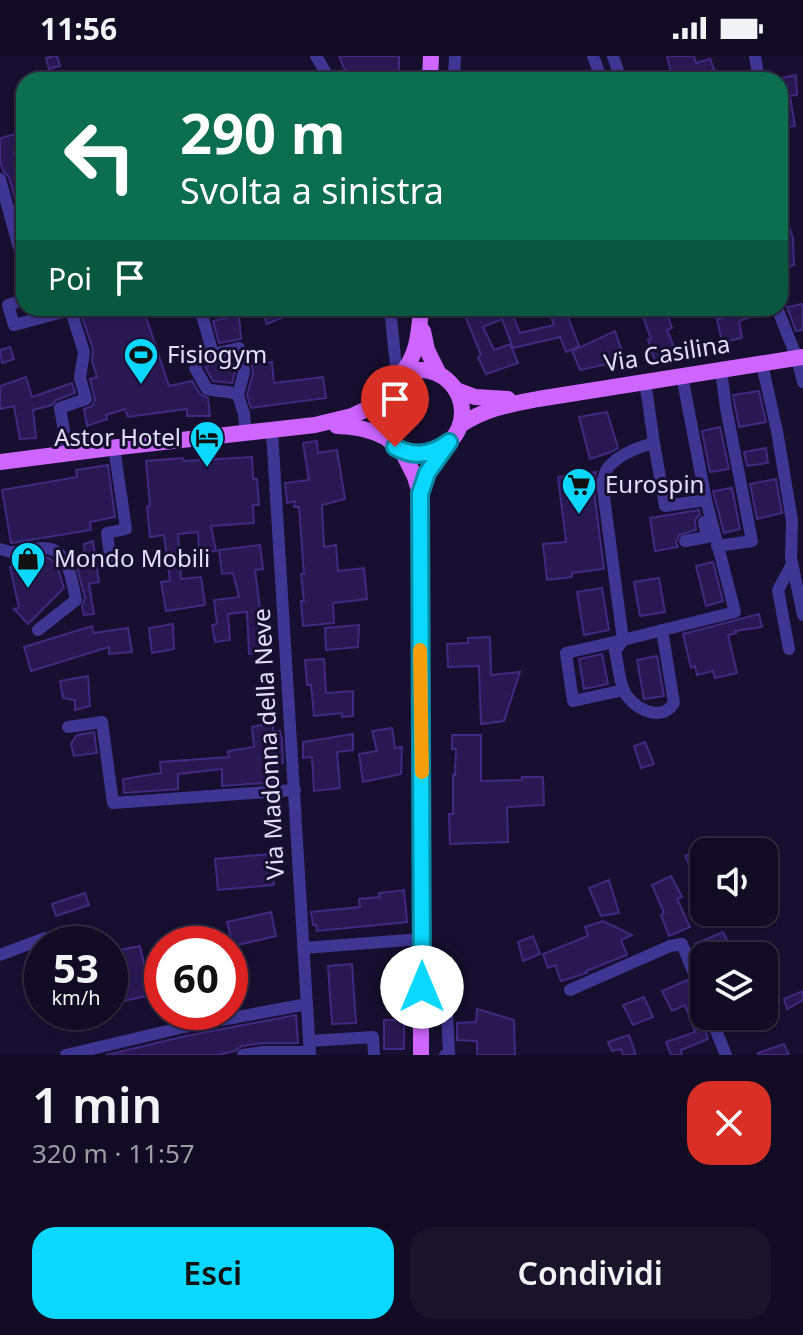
<!DOCTYPE html>
<html lang="it">
<head>
<meta charset="utf-8">
<style>
  :root { --surface:#110b23; --page:#1a142b; --text:#f1f3f6; --muted:#9c9ba6; --line:#302b41; --accent:#0ad8ff }
  body { margin:0; font-family:"Noto Sans",sans-serif; background:var(--page); color:var(--text); height:100vh; display:flex; flex-direction:column; font-size:30px; white-space:nowrap }
  * { box-sizing:border-box; margin:0 }
  p { font-size:26px; color:var(--muted) }
  .icon { flex:none; width:44px; height:44px; fill:none; stroke:currentColor; stroke-width:2; stroke-linecap:round; stroke-linejoin:round }
  .map { position:relative; height:999px; overflow:hidden }
  .details { display:flex; flex-direction:column; background:var(--surface); flex:1 }
  .details>* { flex:none }
  .hud { position:absolute; left:16px; top:16px; width:772px; height:244px; border-radius:24px; box-shadow:0 2px 6px #0004,0 0 0 2px var(--line); background:#0b6e4f; color:#fff; overflow:hidden }
  .buttons { position:absolute; left:690px; top:782px; display:grid; gap:16px }
  .buttons a { display:grid; place-items:center; width:88px; height:88px; border-radius:16px; background:var(--surface); box-shadow:0 2px 6px #0004,0 0 0 2px var(--line); font-size:40px }
  .speed { position:absolute; left:24px; top:870px; display:flex; gap:16px; font-size:40px; font-weight:700; text-align:center }
  .speed>* { display:grid; place-content:center; width:104px; height:104px; border-radius:50%; background:var(--surface); box-shadow:0 2px 6px #0004,0 0 0 2px var(--line); line-height:1 }
  .speed small { font-size:20px; font-weight:400 }
  .speed .limit { border:12px solid #d22; background:#fff; color:#111 }
  .pin { position:absolute; display:grid; place-items:center; width:68px; height:68px; color:#fff; margin:-82px -34px; border-radius:50% 50% 50% 0; rotate:-45deg; box-shadow:0 0 8px #0007 }
  .pin .icon { rotate:45deg }
  .me { position:absolute; width:88px; margin:-44px; rotate:0deg; stroke-linejoin:round; filter:drop-shadow(0 0 6px #0008) }
  .turn { display:flex; align-items:center; gap:28px; height:168px; padding:0 32px; font-size:36px }
  .turn .icon { width:104px; height:104px; stroke-width:2.5 }
  .turn b { display:block; font-size:56px; line-height:68px }
  .then { display:flex; align-items:center; height:76px; padding:0 32px; background:#0003; gap:16px; font-size:30px }
  .round { display:grid; place-items:center; flex:none; width:84px; height:84px; border-radius:24px; background:var(--page) }
  .overview { display:flex; align-items:center; justify-content:space-between; height:136px; padding:0 32px }
  h1 { font-size:48px; font-weight:600; line-height:60px }
  .primary-button { display:flex; gap:16px; margin-top:auto; padding:16px 32px }
  .primary-button a { flex:1; height:92px; border-radius:24px; background:var(--accent); color:#111; font-size:32px; font-weight:600; line-height:92px; text-align:center }
  .primary-button a+a { background:var(--page); color:var(--text) }
  .status { display:flex; justify-content:space-between; align-items:center; height:56px; padding:0 40px; background:var(--surface); direction:ltr }
  .status svg { height:22px; fill:currentColor }
  .map>svg:first-child { display:block }
  .building { fill:#281952; stroke:#402980; stroke-width:2 }
  .lines { fill:none; stroke-linecap:round; stroke-linejoin:round }
  .minor { stroke:#3f3693; stroke-width:12 }
  .major { stroke:#ce65ff; stroke-width:16 }
  .route-casing { stroke:#068ca6; stroke-width:20 }
  .route { stroke:#0ad8ff; stroke-width:14 }
  .slow { stroke:#f59e0b; stroke-width:14 }
  .labels { text-anchor:middle; stroke-width:6; stroke-linejoin:round; paint-order:stroke }
  .street-label { font-size:24px; fill:#e3deff; stroke:#170f2f }
  .poi-label { font-size:24px; fill:#e3deff; stroke:#170f2f; text-anchor:start }
</style>
</head>
<body>
<div class="status"><b>11:56</b><svg viewBox="0 0 49 12"><path d="M0 12V9h3v3zM5 12V6h3v6zM10 12V3h3v9zM15 12V0h3v12zM26 1h20v11H26zM47 4h2v5h-2z"/></svg></div>
<div class="map">
<svg width="803" height="999" viewBox="0 0 803 999">
  <rect width="100%" height="100%" fill="#170f2f"/>
  <!-- building -->
  <g class="building">
    <polygon points="54,0 57,0 60,10 49,13 46,2"/>
    <polygon points="339,0 399,0 399,20 369,24 349,24"/>
    <polygon points="667,0 694,0 696,7 710,3 718,24 673,24"/>
    <polygon points="796,19 797,39 790,40 795,70 780,72 780,22"/>
    <polygon points="24,76 24,94 14,97 24,131 24,176 9,121 3,115 0,104 0,82"/>
    <polygon points="782,149 793,182 794,209 780,214 780,150"/>
    <polygon points="803,248 803,274 796,275 787,251"/>
    <polygon points="79,252 143,252 169,330 192,325 200,338 208,342 210,360 187,360 187,353 128,361 125,353 106,359 107,363 87,370 84,353 92,350 95,344 90,323 97,321 92,305 93,293"/>
    <polygon points="261,252 280,252 284,261 267,268"/>
    <polygon points="462,252 510,252 520,277 554,269 550,258 565,253 579,290 566,296 560,281 513,292 502,263 483,271 494,294 510,288 518,307 486,318 478,301 481,299"/>
    <polygon points="640,252 665,252 672,272 667,274 678,301 656,308 648,284 651,283"/>
    <polygon points="723,252 768,252 769,255 739,265 742,282 722,286 717,263 724,262"/>
    <polygon points="239,259 241,283 219,287 213,265"/>
    <polygon points="615,275 625,304 580,314 572,295"/>
    <polygon points="10,291 14,303 2,307 0,294"/>
    <polygon points="232,303 235,316 232,327 213,325 205,311"/>
    <polygon points="272,306 274,327 323,321 326,342 251,352 247,339 253,318 252,309"/>
    <polygon points="26,321 32,341 72,327 75,337 56,344 52,349 33,354 36,382 20,383 14,350 0,353 0,330"/>
    <polygon points="759,335 766,366 739,371 733,339"/>
    <polygon points="607,356 618,392 611,396 590,403 579,361"/>
    <polygon points="720,371 729,413 710,416 702,375"/>
    <polygon points="317,385 318,397 337,394 345,443 322,449 324,491 336,489 338,515 364,512 367,543 333,547 334,567 303,570 301,545 304,545 301,518 304,518 299,451 294,451 295,445 287,447 285,427 309,424 303,387"/>
    <polygon points="766,392 768,407 747,410 744,396"/>
    <polygon points="252,401 253,423 257,423 259,449 253,449 254,467 211,470 216,495 199,496 198,476 178,478 181,523 201,521 205,549 166,555 161,526 170,525 164,479 150,481 147,451 150,450 146,405 183,402 184,405"/>
    <polygon points="108,409 115,461 90,466 91,474 11,487 2,434 77,421 76,414"/>
    <polygon points="596,416 593,427 604,513 572,517 572,521 547,524 543,488 566,486 558,421"/>
    <polygon points="776,423 782,457 757,463 750,428"/>
    <polygon points="732,432 740,473 724,477 713,435"/>
    <polygon points="699,454 700,458 695,464 696,474 679,479 676,486 678,491 655,495 650,462"/>
    <polygon points="93,485 99,526 89,528 94,558 84,559 82,550 85,542 77,511 86,511 84,488"/>
    <polygon points="260,489 263,513 255,514 261,561 269,559 270,596 249,598 247,556 228,558 230,584 215,586 212,569 217,568 214,544 239,541 233,517 222,518 219,494"/>
    <polygon points="44,501 49,502 57,509 64,532 28,568 14,553 19,552 10,511"/>
    <polygon points="713,506 723,545 706,550 696,510"/>
    <polygon points="659,522 665,556 640,560 634,526"/>
    <polygon points="602,532 609,574 584,579 577,536"/>
    <polygon points="759,558 762,571 735,575 736,577 728,579 737,617 715,622 713,615 697,619 695,610 691,612 683,578"/>
    <polygon points="173,568 174,593 152,597 149,572"/>
    <polygon points="359,569 358,591 326,594 325,572"/>
    <polygon points="92,570 94,577 128,572 132,596 109,598 109,591 31,615 24,591"/>
    <polygon points="490,581 491,619 520,616 504,665 481,668 479,610 448,611 447,588 468,587 468,582"/>
    <polygon points="602,598 608,628 584,633 579,603"/>
    <polygon points="657,600 664,640 644,643 637,604"/>
    <polygon points="324,603 326,637 353,635 353,660 342,661 342,657 314,660 311,629 307,629 305,604"/>
    <polygon points="88,620 90,650 75,654 75,644 63,642 60,625"/>
    <polygon points="273,667 273,675 280,675 282,683 283,707 278,707 278,726 222,730 222,713 178,718 178,733 124,737 123,723 161,717 160,706 229,701 228,695 254,691 252,671"/>
    <polygon points="392,672 395,692 402,691 401,718 363,726 359,698 377,695 372,675"/>
    <polygon points="94,676 97,697 74,700 71,688 77,679"/>
    <polygon points="353,678 353,694 337,696 340,732 314,735 312,701 303,702 303,686"/>
    <polygon points="452,679 481,679 481,725 522,724 522,721 543,721 544,749 507,751 508,786 450,788 449,758 453,758 453,719 455,719 456,693 452,693"/>
    <polygon points="645,686 654,708 641,712 634,690"/>
    <polygon points="701,792 704,800 704,840 685,800"/>
    <polygon points="271,798 274,829 218,834 215,803"/>
    <polygon points="671,820 682,841 677,843 690,871 669,880 661,859 664,857 652,829"/>
    <polygon points="609,824 619,857 601,860 589,832"/>
    <polygon points="404,834 407,866 317,875 316,869 313,869 311,856 360,851 359,843 380,841 379,837"/>
    <polygon points="85,837 89,849 56,860 52,848"/>
    <polygon points="271,856 276,880 233,890 227,866"/>
    <polygon points="603,865 632,879 621,884 627,899 586,915 587,917 561,925 555,909 548,912 543,898 588,880 585,871"/>
    <polygon points="723,876 735,900 702,900 695,888"/>
    <polygon points="533,880 540,898 523,905 518,886"/>
    <polygon points="140,890 151,939 114,947 110,928 110,896"/>
    <polygon points="352,908 356,967 332,968 328,910"/>
    <polygon points="687,924 696,947 704,952 701,960 708,983 681,994 682,999 671,999 666,986 695,976 685,949 672,955 662,935"/>
    <polygon points="803,935 803,944 787,953 784,943"/>
    <polygon points="644,941 653,961 633,969 623,949"/>
    <polygon points="477,953 514,964 515,999 477,999 477,985 457,984 457,967 476,966"/>
    <polygon points="296,959 298,987 263,987 242,990 235,995 218,999 106,999 186,980"/>
    <rect x="384" y="964" width="20" height="29"/>
    <polygon points="629,979 636,999 623,999 621,993 612,995 608,986"/>
    <polygon points="784,988 789,999 758,999 758,997"/>
  </g>
  <g class="lines">
    <!-- minor -->
    <g class="minor">
      <polyline points="316,0 330,24"/>
      <polyline points="593,0 602,24"/>
      <polyline points="755,0 759,24"/>
      <polyline points="454,24 455,0"/>
      <polyline points="515,24 522,22"/>
      <polyline points="612,24 620,21 613,0"/>
      <polyline points="0,123 21,199 24,198"/>
      <polyline points="24,244 8,249 14,269 70,254"/>
      <polyline points="200,252 213,298"/>
      <polyline points="390,252 397,320"/>
      <polyline points="777,252 797,302 803,326"/>
      <polyline points="762,308 777,375 792,465 791,502 803,559"/>
      <path d="M645 325 654 387C639 391 617 399 607 413 605 417 604 421 602 426L623 584 735 556 706 444 682 320"/>
      <path d="M238 339C228 334 218 336 207 333L195 312 198 304 213 298 239 292 244 316 238 339 244 358 246 378"/>
      <polyline points="272,375 310,999"/>
      <polyline points="654,387 665,450 700,445"/>
      <polyline points="68,397 60,352 86,343 80,322 84,296 70,252"/>
      <polyline points="685,485 707,481 704,466"/>
      <polyline points="717,490 752,485 726,352 721,314"/>
      <path d="M0 493C4 494 8 496 13 496 23 497 34 491 45 492 69 493 72 526 76 544L38 574"/>
      <polyline points="111,507 107,477 126,473 114,391"/>
      <path d="M623 584 615 595C618 607 619 622 623 633 631 652 661 668 674 647L662 574"/>
      <polyline points="623,584 566,597 573,645 624,634"/>
      <polyline points="789,593 778,534 792,508"/>
      <polyline points="68,671 102,666 113,747 295,734"/>
      <polyline points="303,892 422,883"/>
      <polyline points="0,899 45,882"/>
      <polyline points="570,934 670,890 682,888 704,943"/>
      <polyline points="422,954 447,956 449,998 445,999"/>
      <polyline points="710,960 726,999"/>
      <polyline points="309,985 373,981 374,999"/>
      <polyline points="66,999 184,971 307,948"/>
      <polyline points="243,999 263,996 309,996"/>
    </g>
    <!-- major -->
    <g class="major">
      <polyline points="430,24 431,0"/>
      <polyline points="423,275 427,294 439,318"/>
      <circle cx="420" cy="356" r="42"/>
      <path d="M400 319C418 300 419 277 421 252"/>
      <polyline points="456,334 475,341 508,343"/>
      <path d="M460 369C487 352 507 349 538 343L803 301"/>
      <path d="M337 370C355 370 369 373 385 381"/>
      <polyline points="402,395 415,421 420,438 421,999"/>
      <polyline points="0,406 110,392 315,369 352,360 369,352 379,343"/>
      <polyline points="420,438 427,417 446,391"/>
    </g>
  </g>
  <g class="lines">
    <defs>
      <path id="route" d="M395 391C414 402 432 399 449 386L427 417 420 438 422 931"/>
    </defs>
    <!-- route casing -->
    <use href="#route" class="route-casing"/>
    <!-- route -->
    <use href="#route" class="route"/>
    <!-- slow -->
    <polyline class="slow" points="420,594 422,716"/>
  </g>
  <!-- icons -->
  <defs>
    <symbol id="stadium-pin" viewBox="-11 -11 22 30"><path d="M0 17L-7.5 6A9.5 9.5 0 1 1 7.5 6Z" fill="#0ad8ff" stroke="#170f2f"/><path d="M0-5a6.5 5 0 1 0 0 10a6.5 5 0 1 0 0-10ZM-3.5-1.8h7v3.6h-7Z" fill="#111"/></symbol>
    <symbol id="hotel-pin" viewBox="-11 -11 22 30"><path d="M0 17L-7.5 6A9.5 9.5 0 1 1 7.5 6Z" fill="#0ad8ff" stroke="#170f2f"/><path d="M-6-4.5h1.5V1H6V5H4.5V3h-9V5H-6ZM-4 0a1.8 1.8 0 1 1 3.6 0ZM.5 0V-2.5h3Q6-2.5 6 0Z" fill="#111"/></symbol>
    <symbol id="supermarket-pin" viewBox="-11 -11 22 30"><path d="M0 17L-7.5 6A9.5 9.5 0 1 1 7.5 6Z" fill="#0ad8ff" stroke="#170f2f"/><path d="M-6-5.5h2.5l.6 2H6L4.5 2H-2.5L-4.4-4H-6ZM-1.5 3.2a1.3 1.3 0 1 0 .1 0ZM3 3.2a1.3 1.3 0 1 0 .1 0Z" fill="#111"/></symbol>
    <symbol id="shop-pin" viewBox="-11 -11 22 30"><path d="M0 17L-7.5 6A9.5 9.5 0 1 1 7.5 6Z" fill="#0ad8ff" stroke="#170f2f"/><path d="M-5-2.5h2.3a2.7 3.5 0 0 1 5.4 0H5L5.5 6h-11ZM-1.5-2.5h3a1.5 2.3 0 0 0-3 0Z" fill="#111"/></symbol>
  </defs>
  <g fill-rule="evenodd">
    <use href="#stadium-pin" x="121" y="279" width="40" height="54"/>
    <use href="#hotel-pin" x="187" y="362" width="40" height="54"/>
    <use href="#supermarket-pin" x="559" y="409" width="40" height="54"/>
    <use href="#shop-pin" x="8" y="483" width="40" height="54"/>
  </g>
  <g class="labels">
    <!-- street labels -->
    <g class="street-label">
      <text transform="translate(667 298) rotate(-9)" y="8">Via Casilina</text>
      <text transform="translate(269 688) rotate(-93)" y="8">Via Madonna della Neve</text>
    </g>
    <!-- poi labels -->
    <g class="poi-label">
      <text x="167" y="307">Fisiogym</text>
      <text x="181" y="390" text-anchor="end">Astor Hotel</text>
      <text x="605" y="437">Eurospin</text>
      <text x="54" y="511">Mondo Mobili</text>
    </g>
  </g>
</svg>
<div class="buttons">
<a><svg class="icon" aria-label="sound" viewBox="0 0 24 24"><path d="M4 9h4l5-4v14l-5-4H4zM17 9q2 3 0 6"/></svg></a>
<a><svg class="icon" aria-label="layers" viewBox="0 0 24 24"><path d="M12 4l9 5-9 5-9-5zM3 14l9 5 9-5"/></svg></a>
</div>
<div class="speed"><div>53<small>km/h</small></div><div class="limit">60</div></div>
<div class="pin" style="left:395px;top:391px;background:#d93025"><svg class="icon" aria-label="arrive" viewBox="0 0 24 24"><path d="M6 21V4h12l-3 4 3 4H6"/></svg></div>
<svg class="me" style="left:422px;top:931px" viewBox="-20 -20 40 40"><circle r="19" fill="#fff"/><path d="M0-13L10 11 0 6-10 11z" fill="#0ad8ff"/></svg>
<div class="hud">
<div class="turn"><svg class="icon" aria-label="left" viewBox="0 0 24 24"><path d="M17 20v-9H6M10 6l-5 5 5 5"/></svg><div><b>290 m</b>Svolta a sinistra</div></div>
<div class="then">Poi<svg class="icon" aria-label="arrive" viewBox="0 0 24 24"><path d="M6 21V4h12l-3 4 3 4H6"/></svg></div>
</div>
</div>
<section class="details">
<div class="overview"><div><h1>1 min</h1><p>320 m · 11:57</p></div><a class="round" style="background:#d93025;color:#fff"><svg class="icon" aria-label="close" viewBox="0 0 24 24"><path d="M6 6l12 12M18 6L6 18"/></svg></a></div>
<div class="primary-button"><a>Esci</a><a>Condividi</a></div>
</section>
</body>
</html>
